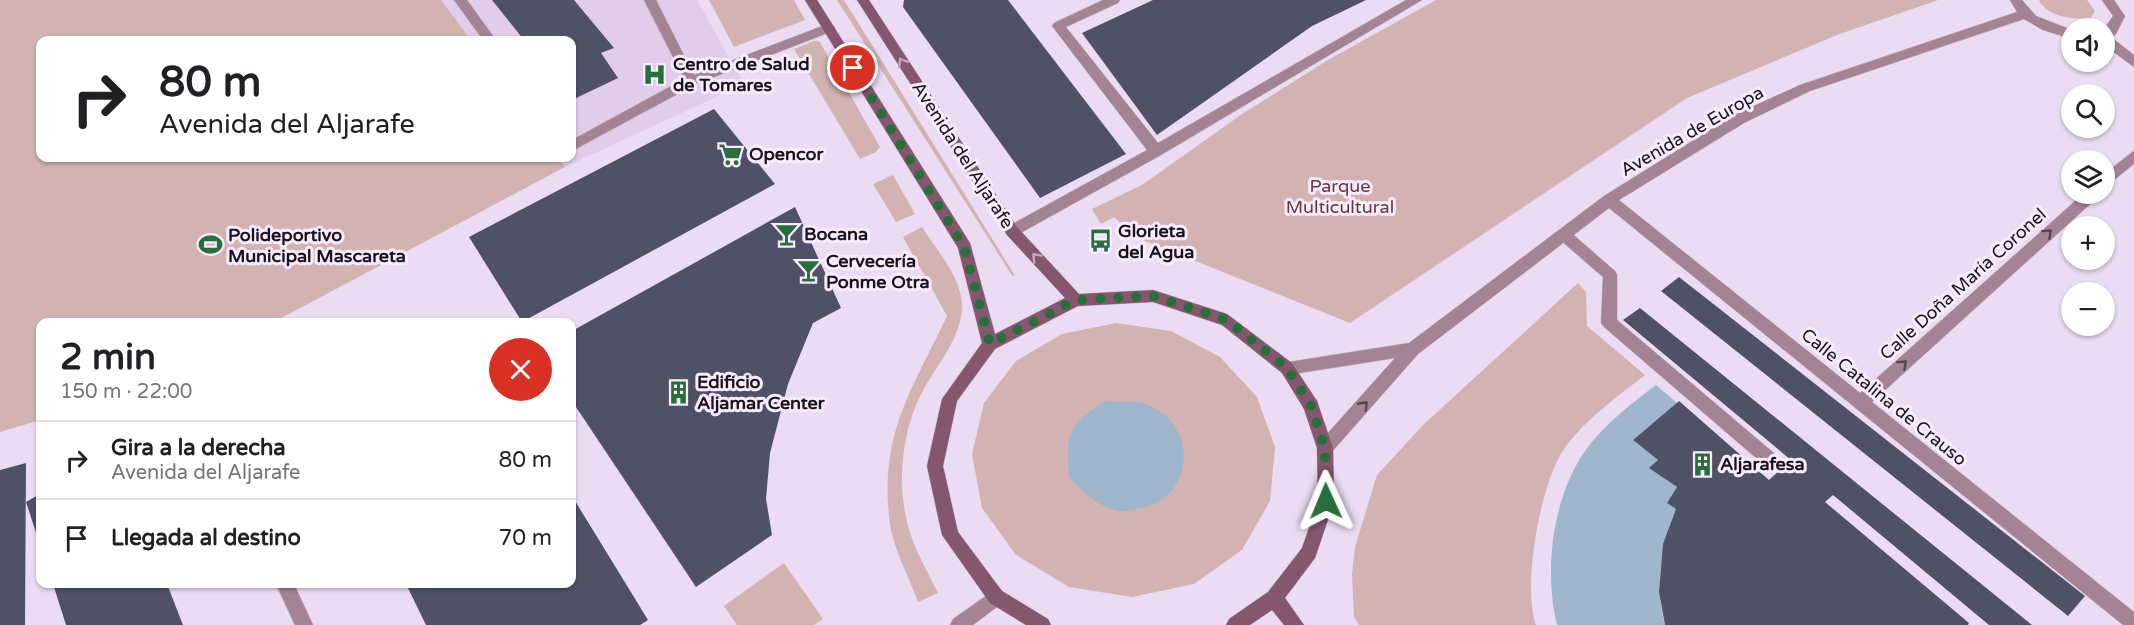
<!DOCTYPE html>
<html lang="es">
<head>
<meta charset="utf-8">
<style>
  :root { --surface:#fff; --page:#f6f6f6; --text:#202124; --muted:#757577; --line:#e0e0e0 }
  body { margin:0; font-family:"Varela Round",sans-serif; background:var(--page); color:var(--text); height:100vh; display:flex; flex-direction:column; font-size:22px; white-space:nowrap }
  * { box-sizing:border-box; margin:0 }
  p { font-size:20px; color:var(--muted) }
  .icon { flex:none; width:33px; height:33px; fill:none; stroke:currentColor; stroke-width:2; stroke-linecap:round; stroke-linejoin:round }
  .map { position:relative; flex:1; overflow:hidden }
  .side { position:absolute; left:36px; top:318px; width:540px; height:270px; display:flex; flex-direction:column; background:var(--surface); border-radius:12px; box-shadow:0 2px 4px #0004 }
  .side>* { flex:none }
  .banner { position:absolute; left:36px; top:36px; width:540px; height:126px; border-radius:12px; box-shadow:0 2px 4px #0004; background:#fff; color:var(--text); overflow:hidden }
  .fabs { position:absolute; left:2061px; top:18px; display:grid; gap:12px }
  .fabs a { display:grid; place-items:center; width:54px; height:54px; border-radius:50%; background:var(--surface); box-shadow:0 2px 4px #0004; font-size:30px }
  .pin { position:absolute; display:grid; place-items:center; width:51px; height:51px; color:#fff; margin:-26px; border:3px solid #fff; border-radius:50%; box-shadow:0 2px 6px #0007 }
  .me { position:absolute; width:66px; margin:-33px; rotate:359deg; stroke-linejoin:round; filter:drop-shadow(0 0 4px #0008) }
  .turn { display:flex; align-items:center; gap:21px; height:126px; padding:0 24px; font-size:27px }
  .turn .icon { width:78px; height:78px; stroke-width:2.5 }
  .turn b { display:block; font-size:42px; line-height:51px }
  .round { display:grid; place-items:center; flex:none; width:63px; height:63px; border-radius:32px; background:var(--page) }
  .head { display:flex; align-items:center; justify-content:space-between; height:102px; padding:0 24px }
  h1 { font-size:36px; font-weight:800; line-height:45px }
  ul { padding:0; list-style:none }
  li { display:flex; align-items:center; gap:18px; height:78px; padding:0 24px; border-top:2px solid var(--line) }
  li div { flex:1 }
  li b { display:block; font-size:22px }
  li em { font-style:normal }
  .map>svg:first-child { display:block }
  .built { fill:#e1cdeb }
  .green { fill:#d2b3b2 }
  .water { fill:#a0b6cc }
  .building { fill:#4f5166 }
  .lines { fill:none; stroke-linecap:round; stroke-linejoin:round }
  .lane-casing { stroke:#c5b8cc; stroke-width:1 }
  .street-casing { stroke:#c5b8cc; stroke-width:1 }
  .secondary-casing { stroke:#c5b8cc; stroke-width:1 }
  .lane { fill:#a48494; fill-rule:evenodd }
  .street { fill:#a48494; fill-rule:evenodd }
  .secondary { fill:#84576f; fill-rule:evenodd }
  .oneway { stroke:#c3a8bd }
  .oneway2 { stroke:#574651 }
  .route { stroke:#296f3b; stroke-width:10; stroke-dasharray:0 18 }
  .labels { text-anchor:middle; stroke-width:6; stroke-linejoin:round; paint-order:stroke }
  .poi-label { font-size:18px; font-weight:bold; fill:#18131b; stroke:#f7ebfd; text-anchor:start }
  .street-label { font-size:18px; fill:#18131b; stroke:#f7ebfd }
  .park-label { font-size:18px; fill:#673637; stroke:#f7ebfd }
</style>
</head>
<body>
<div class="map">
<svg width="2134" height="625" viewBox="0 0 2134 625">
  <rect width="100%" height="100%" fill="#ebdcf3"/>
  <!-- built -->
  <polygon class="built" points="441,0 697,0 744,84 565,167 558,158 572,158 572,40 471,40"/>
  <!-- green -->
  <g class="green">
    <polygon points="0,0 441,0 471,40 40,40 40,158 558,158 565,167 274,322 40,322 40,420 0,432"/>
    <polygon points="709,0 794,0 805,20 734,47"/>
    <polygon points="837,0 844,0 1014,274 1013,277"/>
    <polygon points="1436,0 1938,0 1837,35 1687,98 1350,323 1133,236 1114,217 1101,224 1092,209 1142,185 1242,114 1328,60"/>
    <path d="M2039 0H2087L2095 11 2091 18C2074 20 2047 17 2039 0Z"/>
    <polygon points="814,41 820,42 880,147 876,152 860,159 794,49"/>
    <polygon points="893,175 915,214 896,222 873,184"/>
    <path d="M922 227C937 251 962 277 962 307 962 334 940 362 926 385 902 425 896 481 908 526 914 549 928 572 938 593L918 602C909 577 894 550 890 524 878 435 912 390 947 316L903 237Z"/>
    <path d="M1578 283 1586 292 1587 326 1645 375C1617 397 1580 423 1561 454 1540 489 1522 586 1536 625H1359L1354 617 1352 574 1355 547 1377 475 1423 425Z"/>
    <polygon points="1116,323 1171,331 1220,357 1257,397 1275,447 1270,501 1242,550 1194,584 1132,597 1069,587 1016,555 982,508 972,454 984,403 1016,361 1062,334"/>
    <polygon points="784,563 823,619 814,625 737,625 724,606"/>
  </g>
  <!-- water -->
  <g class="water">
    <path d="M1656 385 1677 403 1633 440 1658 460 1650 468 1677 487 1667 503 1676 509C1662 547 1654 585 1665 625H1557C1543 568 1553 490 1591 443 1609 421 1633 402 1656 385Z"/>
    <path d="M1105 401C1115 402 1127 401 1137 402 1200 414 1199 501 1136 509 1130 510 1123 512 1118 511 1097 506 1083 492 1069 477 1066 434 1068 425 1105 401Z"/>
  </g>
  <!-- building -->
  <g class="building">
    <polygon points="492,0 574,0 614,48 601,53 618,78 572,100 572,40 524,40"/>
    <polygon points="904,0 1008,0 1126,154 1040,198 903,7"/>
    <polygon points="1153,0 1366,0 1312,26 1157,135 1082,33"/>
    <polygon points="714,109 775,184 522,322 469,237"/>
    <polygon points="795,207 841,308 813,323 788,384 770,453 766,499 772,535 696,587 572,401 572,331"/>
    <polygon points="1679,277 2085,596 2068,616 1661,291"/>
    <polygon points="1640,308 2032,625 1989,625 1833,495 1825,502 1969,623 1968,625 1665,625 1659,592 1663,544 1676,509 1667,503 1677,487 1649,468 1658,460 1633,440 1679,401 1769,480 1791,460 1623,320"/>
    <polygon points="26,463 25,625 0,625 0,470"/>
    <polygon points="40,494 40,545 26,502"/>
    <polygon points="572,496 648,620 640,625 426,625 406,584 572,584"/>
    <polygon points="53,584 167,584 183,625 66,625"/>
  </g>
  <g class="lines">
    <defs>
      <g id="lane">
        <polygon points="454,0 467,0 496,40 483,40"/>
        <polygon points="644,0 656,0 694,75 825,25 833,25 835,28 833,31 696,84 572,151 572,140 684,79"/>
        <polygon points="1564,229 1569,231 1615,271 1617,275 1617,320 1775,454 1777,459 1775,464 1769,466 1763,464 1604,327 1601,323 1603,277 1559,239 1557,235"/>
      </g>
      <g id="street">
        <polygon points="1103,0 1120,0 1118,3 1066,27 1158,143 1406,0 1422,0 1161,155 1017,235 1007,235 1005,231 1007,227 1147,150 1052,26 1054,23"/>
        <polygon points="2010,0 2022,0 2036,16 2072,30 2072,39 2043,30 2024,19 1810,91 1744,123 1619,200 1860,393 2083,194 2099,194 2097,198 1872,402 2134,612 2134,625 2123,625 1609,208 1418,354 1331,453 1325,455 1319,453 1317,448 1319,443 1395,358 1287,375 1282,373 1279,368 1282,363 1409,343 1604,196 1734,115 1800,85 2017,12"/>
        <polygon points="2102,0 2114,0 2125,16 2116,34 2111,37 2134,55 2134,67 2104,45 2104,29 2113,16"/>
        <polygon points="2134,151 2134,164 2104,188 2104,174"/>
        <polygon points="276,584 294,584 313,625 295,625"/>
        <polygon points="996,589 1002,591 1005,597 1002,603 973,625 950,625 953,619"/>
      </g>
      <polygon id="secondary" points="805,0 817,0 970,243 995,334 1065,298 1007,235 857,0 869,0 1017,227 1079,294 1153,290 1227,314 1292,363 1317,401 1333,448 1334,502 1315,558 1285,598 1304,625 1284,625 1272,610 1250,625 1226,625 1229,619 1268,592 1302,548 1318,502 1317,448 1304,409 1282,373 1222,325 1153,302 1078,306 995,349 957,401 943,466 958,532 1002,591 1048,619 1051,625 1026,625 990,603 942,535 927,466 942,399 982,343 958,248"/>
    </defs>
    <!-- lane casing -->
    <use href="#lane" class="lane-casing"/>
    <!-- street casing -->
    <use href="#street" class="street-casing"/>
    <!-- secondary casing -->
    <use href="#secondary" class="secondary-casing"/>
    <!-- lane -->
    <use href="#lane" class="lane"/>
    <!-- street -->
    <use href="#street" class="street"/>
    <!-- secondary -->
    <use href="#secondary" class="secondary"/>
  </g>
  <!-- one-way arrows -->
  <defs><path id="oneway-chevron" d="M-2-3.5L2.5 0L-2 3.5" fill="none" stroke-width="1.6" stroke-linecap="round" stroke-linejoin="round" transform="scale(1.5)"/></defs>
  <g class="oneway">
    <use href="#oneway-chevron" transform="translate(902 62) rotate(-122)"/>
    <use href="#oneway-chevron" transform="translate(1036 257) rotate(-133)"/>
  </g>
  <g class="oneway2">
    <use href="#oneway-chevron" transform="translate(2048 233) rotate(-42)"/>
    <use href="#oneway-chevron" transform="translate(1903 364) rotate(-42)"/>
    <use href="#oneway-chevron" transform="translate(1364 405) rotate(-48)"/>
  </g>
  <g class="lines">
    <!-- route -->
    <polyline class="route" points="853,68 964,247 990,344 1076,300 1153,296 1227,320 1287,368 1311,406 1325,448 1326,501"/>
  </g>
  <!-- icons -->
  <defs>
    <symbol id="hospital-bare" viewBox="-9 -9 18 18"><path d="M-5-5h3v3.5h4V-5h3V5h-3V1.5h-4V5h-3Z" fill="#296f3b" stroke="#f7ebfd" stroke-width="2.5" paint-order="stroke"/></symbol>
    <symbol id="supermarket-bare" viewBox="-9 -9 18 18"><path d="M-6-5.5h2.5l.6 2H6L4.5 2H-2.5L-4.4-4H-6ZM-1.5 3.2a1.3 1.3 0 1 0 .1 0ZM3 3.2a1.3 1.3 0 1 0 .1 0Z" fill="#296f3b" stroke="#f7ebfd" stroke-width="2.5" paint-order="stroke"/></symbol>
    <symbol id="bar-bare" viewBox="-9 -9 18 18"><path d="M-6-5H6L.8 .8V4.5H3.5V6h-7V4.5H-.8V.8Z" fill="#296f3b" stroke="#f7ebfd" stroke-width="2.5" paint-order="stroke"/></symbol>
    <symbol id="bus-bare" viewBox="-9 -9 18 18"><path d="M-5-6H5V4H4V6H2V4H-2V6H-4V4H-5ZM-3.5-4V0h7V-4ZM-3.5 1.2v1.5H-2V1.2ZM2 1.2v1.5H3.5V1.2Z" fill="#296f3b" stroke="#f7ebfd" stroke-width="2.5" paint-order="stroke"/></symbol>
    <symbol id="stadium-bare" viewBox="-9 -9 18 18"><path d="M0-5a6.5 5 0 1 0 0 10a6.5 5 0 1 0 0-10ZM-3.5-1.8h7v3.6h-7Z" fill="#296f3b" stroke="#f7ebfd" stroke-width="2.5" paint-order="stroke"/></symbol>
    <symbol id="building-bare" viewBox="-9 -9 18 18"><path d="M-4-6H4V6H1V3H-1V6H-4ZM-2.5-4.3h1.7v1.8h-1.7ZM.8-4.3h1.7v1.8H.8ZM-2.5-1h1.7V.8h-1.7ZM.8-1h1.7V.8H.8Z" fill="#296f3b" stroke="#f7ebfd" stroke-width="2.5" paint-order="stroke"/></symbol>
  </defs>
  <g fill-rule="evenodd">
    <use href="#hospital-bare" x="638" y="58" width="33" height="33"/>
    <use href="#supermarket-bare" x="714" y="138" width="33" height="33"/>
    <use href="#bar-bare" x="770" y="218" width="33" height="33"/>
    <use href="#bus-bare" x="1084" y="224" width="33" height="33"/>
    <use href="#stadium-bare" x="194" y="228" width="33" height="33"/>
    <use href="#bar-bare" x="792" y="254" width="33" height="33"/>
    <use href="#building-bare" x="662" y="376" width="33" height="33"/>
    <use href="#building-bare" x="1686" y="448" width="33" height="33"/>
  </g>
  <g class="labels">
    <!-- poi labels -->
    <g class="poi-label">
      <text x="673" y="70">Centro de Salud<tspan x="673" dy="21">de Tomares</tspan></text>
      <text x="749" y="160">Opencor</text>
      <text x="1118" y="237">Glorieta<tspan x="1118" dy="21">del Agua</tspan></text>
      <text x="804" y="240">Bocana</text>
      <text x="228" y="241">Polideportivo<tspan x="228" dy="21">Municipal Mascareta</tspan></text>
      <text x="826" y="267">Cervecería<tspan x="826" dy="21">Ponme Otra</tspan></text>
      <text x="697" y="388">Edificio<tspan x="697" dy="21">Aljamar Center</tspan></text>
      <text x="1720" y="470">Aljarafesa</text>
    </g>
    <!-- street labels -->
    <g class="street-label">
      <text transform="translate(1692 131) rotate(-30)" y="6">Avenida de Europa</text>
      <text transform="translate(963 155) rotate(57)" y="6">Avenida del Aljarafe</text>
      <text transform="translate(1963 284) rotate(-42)" y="6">Calle Doña María Coronel</text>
      <text transform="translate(1884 397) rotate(39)" y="6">Calle Catalina de Crauso</text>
    </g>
    <!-- park labels -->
    <g class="park-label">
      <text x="1340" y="192">Parque<tspan x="1340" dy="21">Multicultural</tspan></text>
    </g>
  </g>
</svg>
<div class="fabs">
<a><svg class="icon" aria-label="sound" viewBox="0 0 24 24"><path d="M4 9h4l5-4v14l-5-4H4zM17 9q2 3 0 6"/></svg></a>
<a><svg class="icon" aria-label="search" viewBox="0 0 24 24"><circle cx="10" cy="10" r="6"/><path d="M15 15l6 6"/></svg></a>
<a><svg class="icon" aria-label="layers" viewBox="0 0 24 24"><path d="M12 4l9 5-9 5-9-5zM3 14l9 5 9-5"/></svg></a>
<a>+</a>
<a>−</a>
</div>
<div class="pin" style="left:853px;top:68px;background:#d93025"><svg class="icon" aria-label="arrive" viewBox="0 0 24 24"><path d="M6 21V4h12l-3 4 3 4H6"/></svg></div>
<svg class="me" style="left:1326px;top:501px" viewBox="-20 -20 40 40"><path d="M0-17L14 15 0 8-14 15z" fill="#296f3b" stroke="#fff" stroke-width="4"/></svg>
<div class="banner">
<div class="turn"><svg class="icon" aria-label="right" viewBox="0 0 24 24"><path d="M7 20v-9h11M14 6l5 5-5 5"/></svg><div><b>80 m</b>Avenida del Aljarafe</div></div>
</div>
<section class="side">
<div class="head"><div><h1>2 min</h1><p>150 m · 22:00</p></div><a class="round" style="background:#d93025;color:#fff"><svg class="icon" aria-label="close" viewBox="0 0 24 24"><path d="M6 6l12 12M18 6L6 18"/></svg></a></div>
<ul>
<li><svg class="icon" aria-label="right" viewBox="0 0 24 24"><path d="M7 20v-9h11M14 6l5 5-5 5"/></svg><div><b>Gira a la derecha</b><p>Avenida del Aljarafe</p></div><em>80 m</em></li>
<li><svg class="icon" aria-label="arrive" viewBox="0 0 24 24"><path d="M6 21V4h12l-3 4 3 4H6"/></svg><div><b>Llegada al destino</b></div><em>70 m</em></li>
</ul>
</section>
</div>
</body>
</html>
